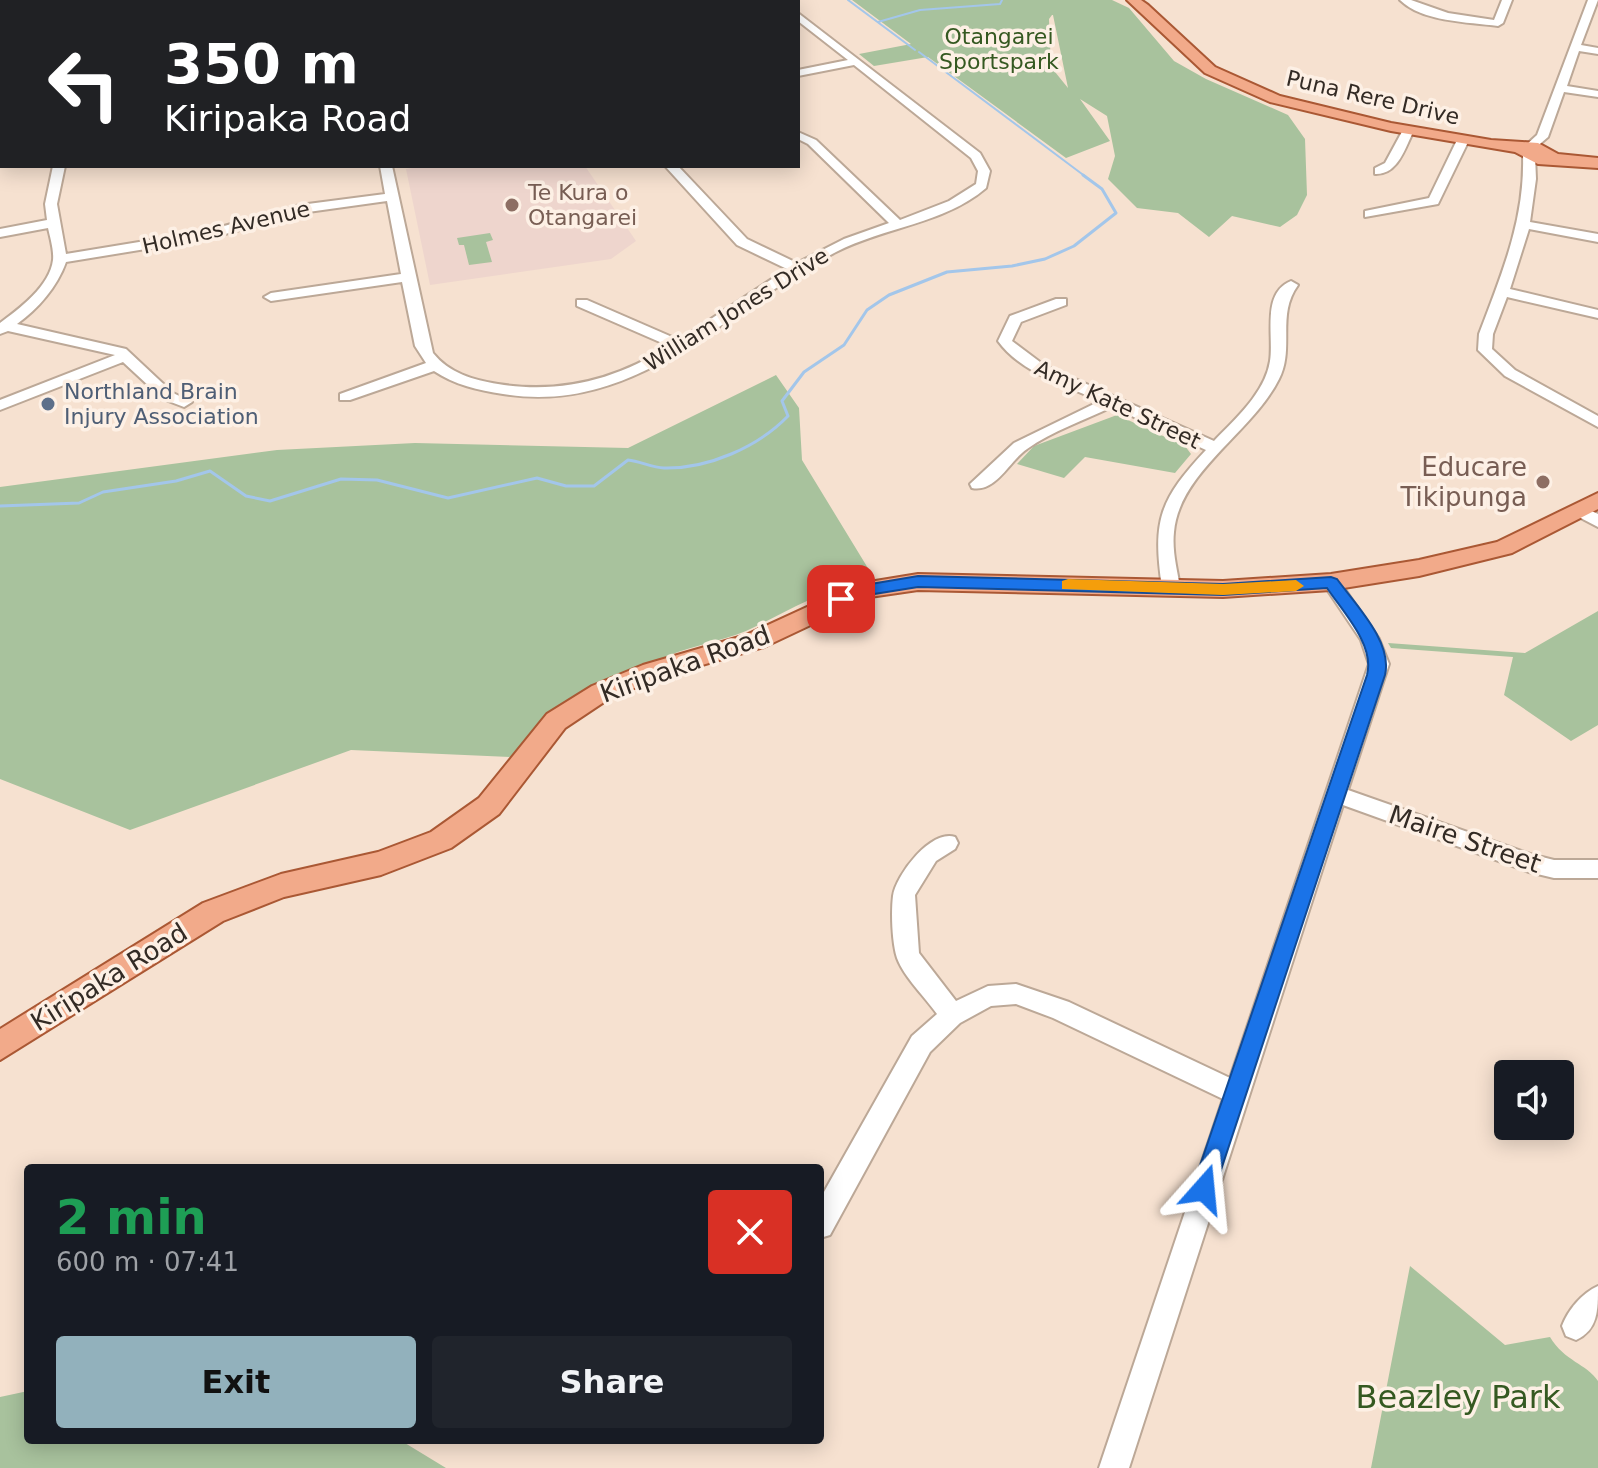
<!DOCTYPE html>
<html lang="en">
<head>
<meta charset="utf-8">
<style>
  :root { --surface:#171b24; --page:#20242c; --text:#f1f3f6; --muted:#9ea1a6; --accent:#92b1bc }
  body { margin:0; font-family:"DejaVu Sans",sans-serif; background:var(--page); color:var(--text); height:100vh; display:flex; flex-direction:column; font-size:30px; white-space:nowrap }
  * { box-sizing:border-box; margin:0 }
  p { font-size:26px; color:var(--muted) }
  .icon { flex:none; width:44px; height:44px; fill:none; stroke:currentColor; stroke-width:2; stroke-linecap:round; stroke-linejoin:round }
  .map { position:relative; flex:1; overflow:hidden }
  .drawer { position:absolute; left:24px; top:1164px; width:800px; height:280px; display:flex; flex-direction:column; background:var(--surface); border-radius:8px; box-shadow:0 4px 20px #0003 }
  .drawer>* { flex:none }
  .top-card { position:absolute; left:0px; top:0px; width:800px; height:168px; box-shadow:0 4px 20px #0003; background:#202124; color:#fff; overflow:hidden }
  .fabs { position:absolute; left:1494px; top:1060px; display:grid; gap:16px }
  .fabs a { display:grid; place-items:center; width:80px; height:80px; border-radius:8px; background:var(--surface); box-shadow:0 4px 20px #0003; font-size:40px }
  .pin { position:absolute; display:grid; place-items:center; width:68px; height:68px; color:#fff; margin:-34px; border-radius:16px; box-shadow:0 4px 12px #0006 }
  .me { position:absolute; width:88px; margin:-44px; rotate:18deg; stroke-linejoin:round; filter:drop-shadow(0 0 6px #0008) }
  .turn { display:flex; align-items:center; gap:28px; height:168px; padding:0 32px; font-size:36px }
  .turn .icon { width:104px; height:104px; stroke-width:2.5 }
  .turn b { display:block; font-size:56px; line-height:68px }
  .round { display:grid; place-items:center; flex:none; width:84px; height:84px; border-radius:8px; background:var(--page) }
  .head { display:flex; align-items:center; justify-content:space-between; height:136px; padding:0 32px }
  h1 { font-size:48px; font-weight:700; line-height:60px; color:#1e9e55 }
  .action { display:flex; gap:16px; margin-top:auto; padding:16px 32px }
  .action a { flex:1; height:92px; border-radius:8px; background:var(--accent); color:#111; font-size:32px; font-weight:700; line-height:92px; text-align:center }
  .action a+a { background:var(--page); color:var(--text) }
  .map>svg:first-child { display:block }
  .education { fill:#eed5cd }
  .green { fill:#a8c29d; fill-rule:evenodd }
  .lines { fill:none; stroke-linecap:round; stroke-linejoin:round }
  .stream-far1 { stroke:#a3c6ea; stroke-width:2 }
  .stream { stroke:#a3c6ea; stroke-width:3 }
  .minor-casing { stroke:#bca897; stroke-width:4 }
  .major-casing { stroke:#aa5834; stroke-width:4 }
  .highway-casing { stroke:#aa5834; stroke-width:4 }
  .minor { fill:#fff; fill-rule:evenodd }
  .major { fill:#f2aa8a; fill-rule:evenodd }
  .highway { fill:#ea713c; fill-rule:evenodd }
  .rail-casing { stroke:#817469; stroke-width:4 }
  .rail { stroke:#fdf0e5; stroke-width:2; stroke-dasharray:6; stroke-linecap:butt }
  .route { fill:#1a73e8; stroke:#114b97; stroke-width:2 }
  .slow { fill:#f59e0b }
  .education-dot { fill:#8d6e63; stroke:#fdf0e5; stroke-width:3 }
  .service-dot { fill:#5c6f8a; stroke:#fdf0e5; stroke-width:3 }
  .labels { text-anchor:middle; stroke-width:7; stroke-linejoin:round; paint-order:stroke }
  .far-park-label { font-size:22px; fill:#355921; stroke:#fdf0e5 }
  .far-street-label { font-size:22px; fill:#332b25; stroke:#fdf0e5 }
  .far-education-label { font-size:22px; fill:#785e54; stroke:#fdf0e5; text-anchor:start }
  .far-service-label { font-size:22px; fill:#4e5e75; stroke:#fdf0e5; text-anchor:start }
  .education-label { font-size:26px; fill:#785e54; stroke:#fdf0e5; text-anchor:end }
  .street-label { font-size:26px; fill:#332b25; stroke:#fdf0e5 }
  .near-park-label { font-size:32px; fill:#355921; stroke:#fdf0e5 }
</style>
</head>
<body>
<div class="map">
<svg width="1598" height="1468" viewBox="0 0 1598 1468">
  <rect width="100%" height="100%" fill="#f6e1d0"/>
  <!-- education -->
  <polygon class="education" points="424,166 585,166 636,241 611,259 430,285 406,169"/>
  <!-- green -->
  <g class="green">
    <path d="M852 0H1112L1129 8 1174 61 1206 79 1288 115 1305 139 1307 195 1297 215 1280 227 1232 216 1209 237 1178 213 1137 208 1108 179 1115 156 1107 116 1080 99 1110 141 1066 158 928 57 874 66 859 54 911 44ZM1052 15H1053L1068 88 1051 67 1049 19Z"/>
    <polygon points="490,233 493,240 486,242 492,262 469,265 464,245 459,245 457,238"/>
    <path d="M776 375 799 408 802 460 877 583C831 582 788 612 746 631 722 641 695 645 670 655 610 679 559 714 511 757L351 750 130 830 0 779V487L277 450 415 443 628 448Z"/>
    <polygon points="1117,415 1185,446 1191,454 1175,473 1085,457 1064,478 1017,464 1034,446"/>
    <polygon points="1598,611 1598,725 1571,741 1504,695 1513,657 1391,648 1388,643 1525,653"/>
    <path d="M1410 1266 1505 1345 1550 1337C1564 1361 1587 1364 1598 1381V1468H1371Z"/>
    <polygon points="28,1391 28,1440 400,1440 446,1468 0,1468 0,1397"/>
  </g>
  <g class="lines">
    <!-- stream-far1 -->
    <g class="stream-far1">
      <polyline points="848,0 915,50"/>
      <polyline points="878,22 920,10 1000,4 1002,0"/>
      <polyline points="919,52 1086,177"/>
    </g>
    <!-- stream -->
    <path class="stream" d="M0 506 79 503 103 492 176 481 210 471 246 496 270 501 341 479 377 480 448 498 537 478 566 486H594L628 460C640 461 652 468 664 468 708 469 758 447 788 416L782 401 804 372 844 345 867 310 889 295 947 272 1012 266 1045 259 1074 246 1116 213 1102 189 1083 175"/>
    <defs>
      <g id="minor">
        <polygon points="481,0 491,0 480,2"/>
        <polygon points="772,0 784,0 786,2 774,2"/>
        <path d="M1400 0H1411L1448 13 1494 20 1502 0H1512L1503 23 1498 26C1468 22 1422 22 1400 0Z"/>
        <polygon points="1588,0 1598,0 1581,45 1598,48 1598,54 1579,51 1567,86 1598,91 1598,97 1564,92 1548,137 1534,149 1526,149 1526,145 1537,135"/>
        <polygon points="2,10 2,16 0,17 0,11"/>
        <path d="M798 13 980 153 990 171 986 188C944 224 884 227 836 252 726 309 637 416 503 394 478 390 455 385 434 371L350 400H340V394L426 363 415 346 402 282 271 301 264 297 271 293 401 274 387 201 301 213 207 239 66 262C57 287 38 309 17 324L126 349 173 393 192 402 184 407 163 399 123 362 0 410V400L115 355 8 331 0 334V323C19 309 50 286 53 260 54 250 50 237 48 228L0 237V229L47 220 45 204 53 166H65L57 204 66 254 206 231 300 205 385 194 380 166H392L433 353C449 373 473 380 498 384 560 394 616 380 669 346L577 306V300H587L679 340 787 269 737 245 665 166H678L747 239 797 263 844 239 889 223 808 144 798 139V132L816 140 900 220 949 201 976 184 978 171 971 158 854 65 798 76V70L848 60 798 21Z"/>
        <path d="M1404 128 1414 130C1405 148 1398 175 1375 174V168L1385 163Z"/>
        <polygon points="1463,137 1469,140 1438,204 1365,217 1365,211 1429,198 1457,140"/>
        <path d="M1529 152 1535 156 1536 179 1530 222 1598 234V242L1529 229 1510 289 1598 310V318L1507 297 1493 334 1492 349 1515 370 1598 416V427L1505 376 1478 350 1479 334C1501 276 1525 220 1523 156Z"/>
        <path d="M1291 281 1298 285C1276 315 1295 348 1279 379 1253 432 1179 472 1174 532 1172 551 1177 569 1180 587L1177 591 1171 593 1162 587C1152 520 1160 499 1206 450L1112 407C1085 420 1052 431 1027 449 1010 460 996 493 972 488L970 484 1014 443 1100 401C1065 385 1021 373 998 341L1010 316 1056 299H1066V305L1021 322 1012 341 1044 365 1214 441C1235 419 1265 393 1270 361 1274 336 1261 293 1291 281Z"/>
        <polygon points="1581,506 1598,514 1598,527 1575,515 1575,507"/>
        <path d="M1331 576 1337 578 1379 639 1389 664 1348 790 1530 854 1554 860H1598V878H1554L1529 872 1343 805 1129 1468H1099L1223 1099 1053 1018 1016 1004 991 1006 960 1023 930 1052 830 1235 820 1238V1199L912 1036 937 1014C925 997 904 977 897 958 892 943 891 912 893 896 896 875 931 829 955 837L958 843 955 849 936 861 915 895 919 953 956 1001 988 986 1016 984 1069 1002 1230 1078 1369 664 1361 640 1322 582Z"/>
        <path d="M1598 1286C1598 1310 1598 1330 1576 1340L1566 1336 1562 1326C1568 1310 1582 1293 1598 1286Z"/>
      </g>
      <g id="major">
        <polygon points="1127,0 1141,0 1148,5 1215,67 1280,96 1391,123 1491,140 1538,143 1558,154 1598,158 1598,168 1538,164 1515,152 1391,131 1270,102 1205,73"/>
        <polygon points="1598,493 1598,509 1512,553 1419,576 1331,590 1223,597 918,590 870,597 764,647 661,677 610,698 565,728 499,814 451,848 381,875 284,897 223,921 0,1060 0,1029 203,903 281,874 378,852 431,832 479,798 547,714 592,686 643,665 746,635 857,584 918,574 1223,581 1331,574 1419,560 1497,542"/>
      </g>
      <polygon id="highway" points="2,23 2,33 0,34 0,24"/>
    </defs>
    <!-- minor casing -->
    <use href="#minor" class="minor-casing"/>
    <!-- major casing -->
    <use href="#major" class="major-casing"/>
    <!-- highway casing -->
    <use href="#highway" class="highway-casing"/>
    <!-- minor -->
    <use href="#minor" class="minor"/>
    <!-- major -->
    <use href="#major" class="major"/>
    <!-- highway -->
    <use href="#highway" class="highway"/>
    <defs>
      <polyline id="rail" points="91,2 95,0"/>
    </defs>
    <!-- rail casing -->
    <use href="#rail" class="rail-casing"/>
    <!-- rail -->
    <use href="#rail" class="rail"/>
  </g>
  <!-- route -->
  <path class="route" d="M918 576 1223 584 1331 577 1337 579C1355 604 1393 642 1385 675L1212 1197 1204 1201 1195 1197 1192 1189 1367 675C1375 645 1343 612 1327 588L1223 595 918 587 868 595 841 605 833 599 865 585Z"/>
  <!-- slow -->
  <polygon class="slow" points="1068,579 1223,584 1296,580 1304,586 1296,591 1223,595 1062,589 1062,581"/>
  <!-- markers -->
  <g class="education-dot">
    <circle cx="512" cy="205" r="8"/>
    <circle cx="1543" cy="482" r="8"/>
  </g>
  <circle class="service-dot" cx="48" cy="404" r="8"/>
  <g class="labels">
    <!-- far-park labels -->
    <g class="far-park-label">
      <text x="999" y="44">Otangarei<tspan x="999" dy="25">Sportspark</tspan></text>
    </g>
    <!-- far-street labels -->
    <g class="far-street-label">
      <text transform="translate(1373 97) rotate(13)" y="8">Puna Rere Drive</text>
      <text transform="translate(226 227) rotate(-13)" y="8">Holmes Avenue</text>
      <text transform="translate(736 309) rotate(-32)" y="8">William Jones Drive</text>
      <text transform="translate(1118 404) rotate(25)" y="8">Amy Kate Street</text>
    </g>
    <!-- far-education labels -->
    <g class="far-education-label">
      <text x="528" y="200">Te Kura o<tspan x="528" dy="25">Otangarei</tspan></text>
    </g>
    <!-- far-service labels -->
    <g class="far-service-label">
      <text x="64" y="399">Northland Brain<tspan x="64" dy="25">Injury Association</tspan></text>
    </g>
    <!-- education labels -->
    <g class="education-label">
      <text x="1527" y="476">Educare<tspan x="1527" dy="30">Tikipunga</tspan></text>
    </g>
    <!-- street labels -->
    <g class="street-label">
      <text transform="translate(685 664) rotate(-20)" y="9">Kiripaka Road</text>
      <text transform="translate(1465 839) rotate(19)" y="9">Maire Street</text>
      <text transform="translate(109 977) rotate(-32)" y="9">Kiripaka Road</text>
    </g>
    <!-- near-park labels -->
    <g class="near-park-label">
      <text x="1458" y="1408">Beazley Park</text>
    </g>
  </g>
</svg>
<div class="fabs">
<a><svg class="icon" aria-label="sound" viewBox="0 0 24 24"><path d="M4 9h4l5-4v14l-5-4H4zM17 9q2 3 0 6"/></svg></a>
</div>
<div class="pin" style="left:841px;top:599px;background:#d93025"><svg class="icon" aria-label="arrive" viewBox="0 0 24 24"><path d="M6 21V4h12l-3 4 3 4H6"/></svg></div>
<svg class="me" style="left:1204px;top:1189px" viewBox="-20 -20 40 40"><path d="M0-17L14 15 0 8-14 15z" fill="#1a73e8" stroke="#fff" stroke-width="4"/></svg>
<div class="top-card">
<div class="turn"><svg class="icon" aria-label="left" viewBox="0 0 24 24"><path d="M17 20v-9H6M10 6l-5 5 5 5"/></svg><div><b>350 m</b>Kiripaka Road</div></div>
</div>
<section class="drawer">
<div class="head"><div><h1>2 min</h1><p>600 m · 07:41</p></div><a class="round" style="background:#d93025;color:#fff"><svg class="icon" aria-label="close" viewBox="0 0 24 24"><path d="M6 6l12 12M18 6L6 18"/></svg></a></div>
<div class="action"><a>Exit</a><a>Share</a></div>
</section>
</div>
</body>
</html>
